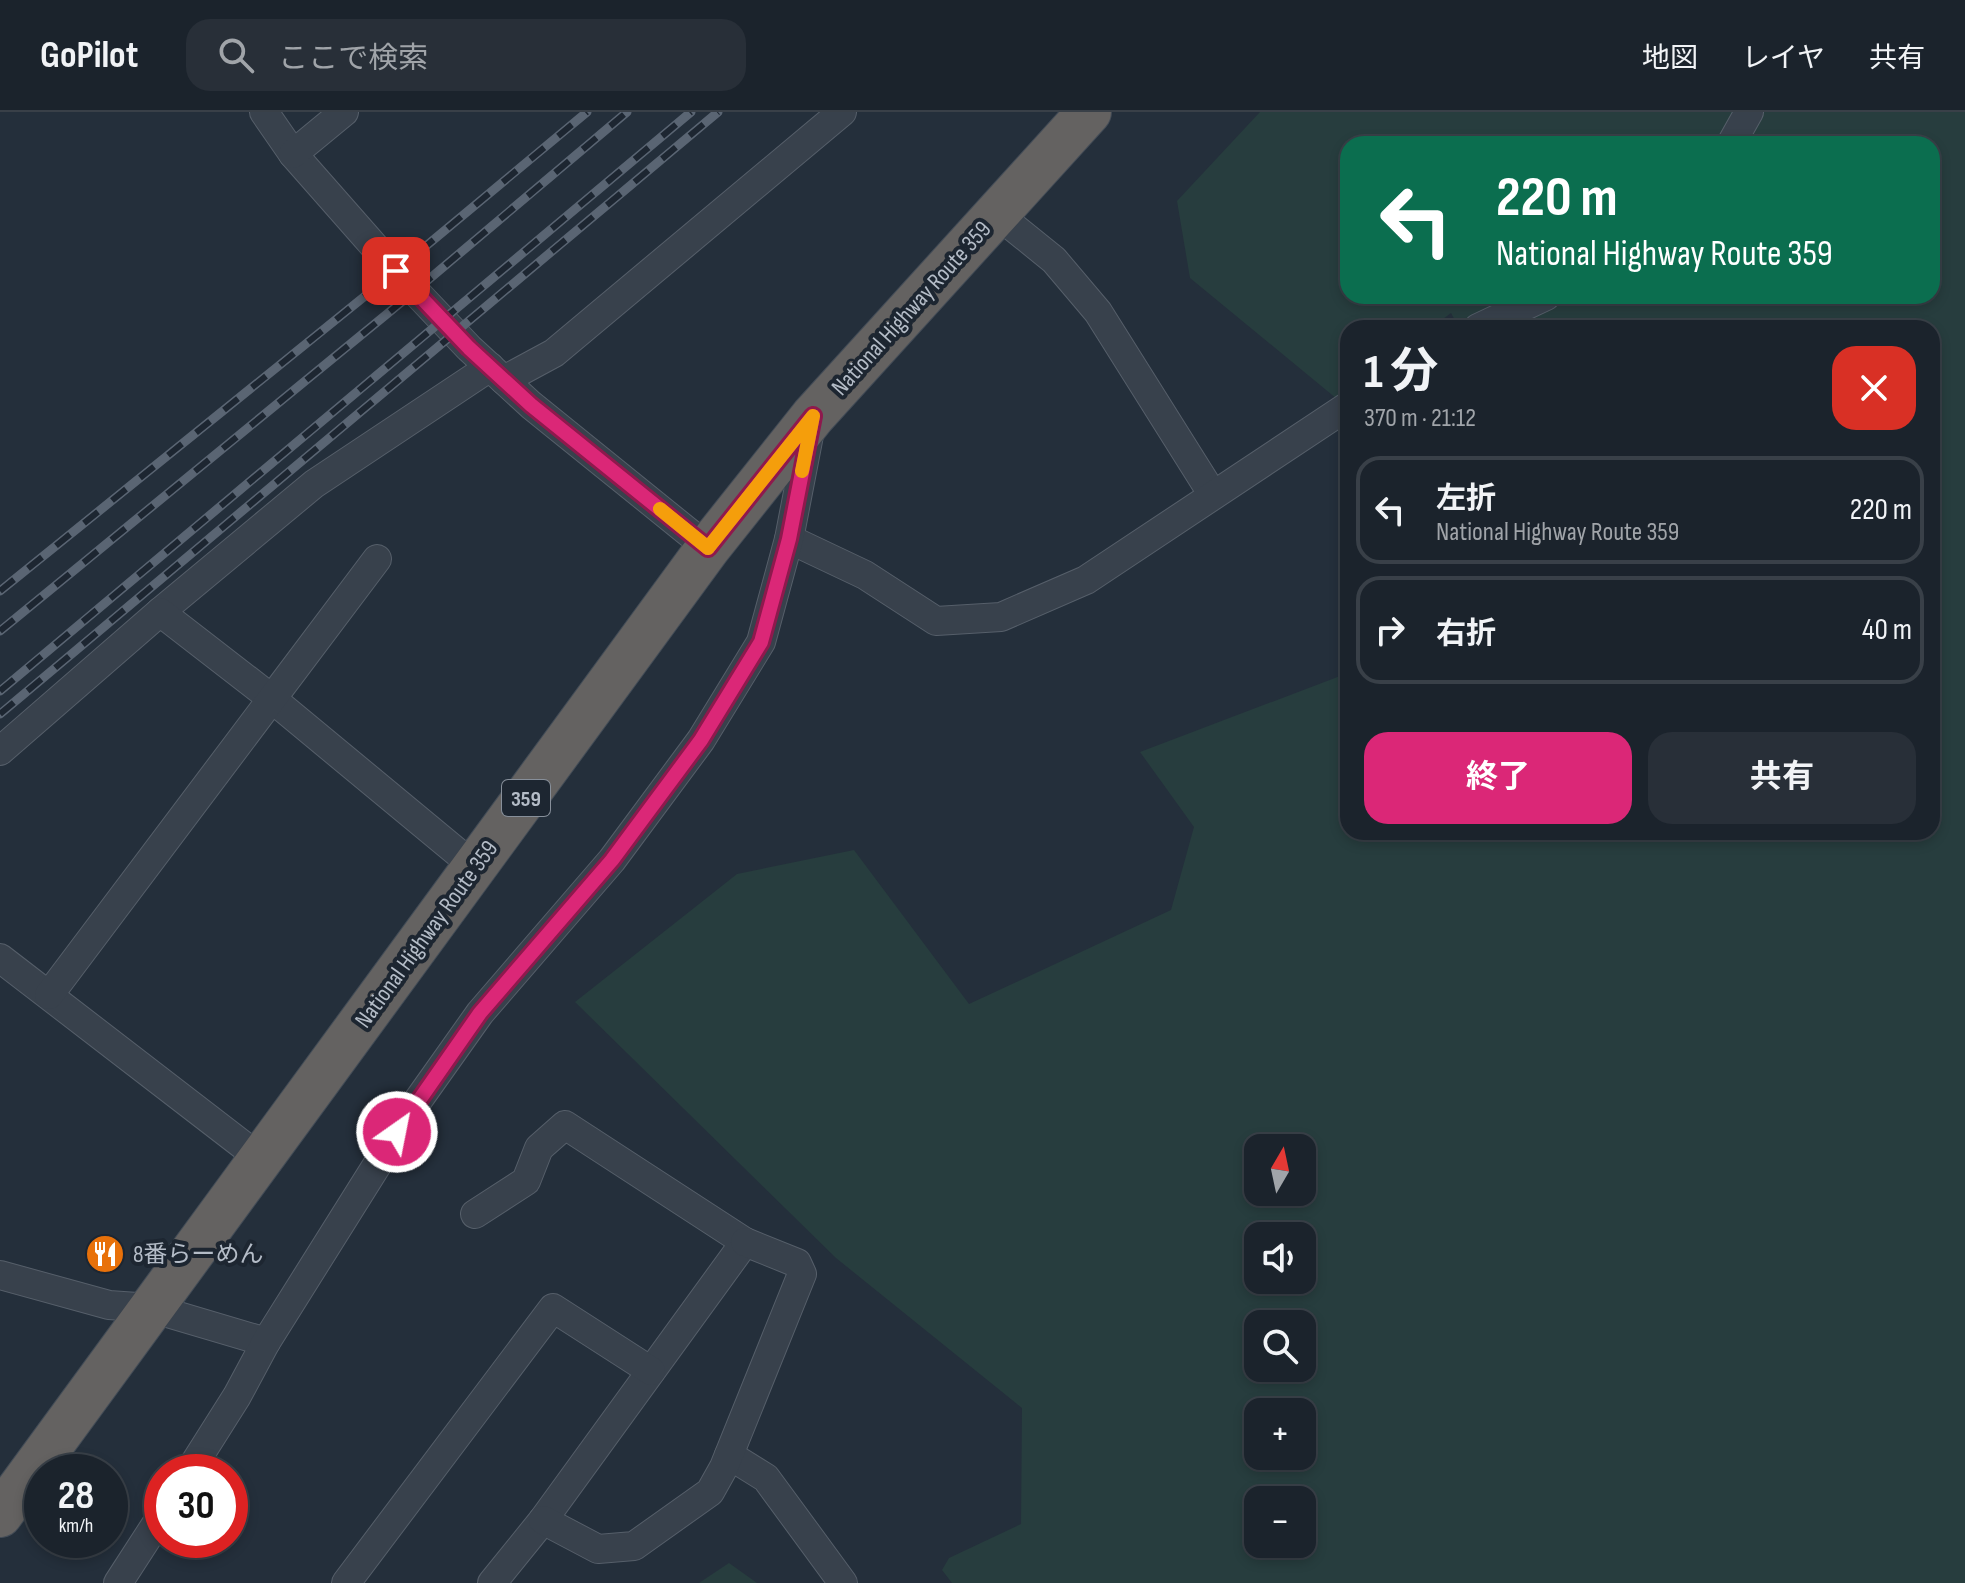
<!DOCTYPE html>
<html lang="ja">
<head>
<meta charset="utf-8">
<style>
  :root { --surface:#1b232c; --page:#282f38; --text:#f1f3f6; --muted:#a0a4a9; --line:#394048; --accent:#db2777 }
  body { margin:0; font-family:"Sofia Sans Condensed","Noto Sans JP",sans-serif; background:var(--page); color:var(--text); height:100vh; display:flex; flex-direction:column; font-size:30px; white-space:nowrap }
  * { box-sizing:border-box; margin:0 }
  p { font-size:26px; color:var(--muted) }
  .icon { flex:none; width:44px; height:44px; fill:none; stroke:currentColor; stroke-width:2; stroke-linecap:round; stroke-linejoin:round }
  .map { position:relative; flex:1; overflow:hidden }
  .side { position:absolute; left:1340px; top:208px; width:600px; height:520px; display:flex; flex-direction:column; background:var(--surface); border-radius:24px; box-shadow:0 4px 12px #0003,0 0 0 2px var(--line) }
  .side>* { flex:none }
  .hud { position:absolute; left:1340px; top:24px; width:600px; height:168px; border-radius:24px; box-shadow:0 4px 12px #0003,0 0 0 2px var(--line); background:#0b6e4f; color:#fff; overflow:hidden }
  .needle { width:52px; rotate:9deg }
  .controls { position:absolute; left:1244px; top:1022px; display:grid; gap:16px }
  .controls a { display:grid; place-items:center; width:72px; height:72px; border-radius:16px; background:var(--surface); box-shadow:0 4px 12px #0003,0 0 0 2px var(--line); font-size:40px }
  .speed { position:absolute; left:24px; top:1342px; display:flex; gap:16px; font-size:40px; font-weight:700; text-align:center }
  .speed>* { display:grid; place-content:center; width:104px; height:104px; border-radius:50%; background:var(--surface); box-shadow:0 4px 12px #0003,0 0 0 2px var(--line); line-height:1 }
  .speed small { font-size:20px; font-weight:400 }
  .speed .limit { border:12px solid #d22; background:#fff; color:#111 }
  .pin { position:absolute; display:grid; place-items:center; width:68px; height:68px; color:#fff; margin:-34px; border-radius:16px; box-shadow:0 4px 12px #0006 }
  .me { position:absolute; width:88px; margin:-44px; rotate:33deg; stroke-linejoin:round; filter:drop-shadow(0 0 6px #0008) }
  .turn { display:flex; align-items:center; gap:28px; height:168px; padding:0 24px; font-size:36px }
  .turn .icon { width:104px; height:104px; stroke-width:2.5 }
  .turn b { display:block; font-size:56px; line-height:68px }
  .round { display:grid; place-items:center; flex:none; width:84px; height:84px; border-radius:24px; background:var(--page) }
  .headline { display:flex; align-items:center; justify-content:space-between; height:136px; padding:0 24px }
  h1 { font-size:48px; font-weight:700; line-height:60px }
  .button { display:flex; gap:16px; margin-top:auto; padding:16px 24px }
  .button a { flex:1; height:92px; border-radius:24px; background:var(--accent); color:#fff; font-size:32px; font-weight:700; line-height:92px; text-align:center }
  .button a+a { background:var(--page); color:var(--text) }
  ul { padding:0; list-style:none }
  li { display:flex; align-items:center; gap:24px; height:108px; margin:0 16px 12px; padding:0 8px; border:4px solid var(--line); border-radius:24px }
  li div { flex:1 }
  li b { display:block; font-size:30px }
  li em { font-style:normal }
  header { display:flex; align-items:center; gap:48px; box-sizing:border-box; height:112px; padding:0 40px; background:var(--surface); border-bottom:2px solid var(--line) }
  header strong { font-size:38px }
  nav { display:flex; gap:44px; margin-inline-start:auto; font-size:28px }
  .search { width:560px; height:72px; background:var(--page); display:flex; align-items:center; gap:20px; box-sizing:border-box; padding:0 28px; border-radius:24px; color:var(--muted); font-size:30px }
  .map>svg:first-child { display:block }
  .green { fill:#273d3e; fill-rule:evenodd }
  .lines { fill:none; stroke-linecap:round; stroke-linejoin:round }
  .minor-casing { stroke:#565f6a; stroke-width:30 }
  .trunk-casing { stroke:#434c57; stroke-width:46 }
  .minor { stroke:#38414c; stroke-width:28 }
  .trunk { stroke:#646261; stroke-width:44 }
  .rail-casing { stroke:#5a6573; stroke-width:9 }
  .rail { stroke:#1d2631; stroke-width:6; stroke-dasharray:18; stroke-linecap:butt }
  .route-casing { stroke:#8e194d; stroke-width:20 }
  .route { stroke:#db2777; stroke-width:14 }
  .slow { stroke:#f59e0b; stroke-width:14 }
  .labels { text-anchor:middle; stroke-width:8; stroke-linejoin:round; paint-order:stroke }
  .shield { fill:#1d2631; stroke:#878f9a; stroke-width:2 }
  .shield-label { font-size:22px; font-weight:bold; fill:#b4bcc7 }
  .street-label { font-size:24px; fill:#b4bcc7; stroke:#1d2631 }
  .poi-label { font-size:24px; fill:#b4bcc7; stroke:#1d2631; text-anchor:start }
</style>
</head>
<body>
<header>
<strong>GoPilot</strong>
<div class="search"><svg class="icon" aria-label="search" viewBox="0 0 24 24"><circle cx="10" cy="10" r="6"/><path d="M15 15l6 6"/></svg>ここで検索</div>
<nav><a>地図</a><a>レイヤ</a><a>共有</a></nav>
</header>
<div class="map">
<svg width="1965" height="1471" viewBox="0 0 1965 1471">
  <rect width="100%" height="100%" fill="#242f3b"/>
  <!-- green -->
  <g class="green">
    <path d="M1260 0H1965V1471H952L942 1458 949 1446 1021 1412 1022 1296 836 1146 575 890 737 762 854 738 969 892 1171 798 1194 715 1140 640 1348 561V720H1932V216H1459L1451 201 1431 216H1348V279L1337 287 1190 166 1177 89ZM1348 32H1932V184H1348ZM1258 1036H1302V1080H1258ZM1258 1124H1302V1168H1258ZM1258 1212H1302V1256H1258ZM1258 1300H1302V1344H1258ZM1258 1388H1302V1432H1258Z"/>
    <polygon points="729,1451 757,1471 699,1471"/>
  </g>
  <g class="lines">
    <defs>
      <g id="minor">
        <polyline points="264,0 293,42 396,159 469,236 531,293 708,436"/>
        <polyline points="1731,32 1749,0"/>
        <polyline points="293,42 344,0"/>
        <polyline points="997,102 1054,148 1098,200 1213,383"/>
        <polyline points="1478,216 1546,184"/>
        <polyline points="504,268 554,241 842,0"/>
        <polyline points="789,427 865,463 936,509 1001,505 1086,468 1348,294"/>
        <polyline points="160,500 314,372 490,255"/>
        <polyline points="0,639 160,500 271,586 475,755"/>
        <polyline points="0,846 261,1047"/>
        <polyline points="49,883 377,447"/>
        <polyline points="475,1102 526,1069 539,1036 565,1013 745,1130 543,1408 492,1471"/>
        <polyline points="0,1163 109,1193 151,1196 266,1230"/>
        <polyline points="729,1343 766,1366 843,1471"/>
        <polyline points="189,1360 237,1284 266,1230 414,994 480,901 612,748 701,628 761,530 789,427 811,313"/>
        <polyline points="543,1408 598,1437 634,1434 710,1380 724,1355 802,1162 797,1151 745,1130"/>
        <polyline points="118,1471 162,1403"/>
        <polyline points="346,1471 553,1196 651,1259"/>
      </g>
      <polyline id="trunk" points="0,1403 708,436 813,304 1089,0"/>
    </defs>
    <!-- minor casing -->
    <use href="#minor" class="minor-casing"/>
    <!-- trunk casing -->
    <use href="#trunk" class="trunk-casing"/>
    <!-- minor -->
    <use href="#minor" class="minor"/>
    <!-- trunk -->
    <use href="#trunk" class="trunk"/>
    <defs>
      <g id="rail">
        <polyline points="0,479 396,159 587,0"/>
        <polyline points="0,519 415,179 627,0"/>
        <polyline points="0,579 691,0"/>
        <polyline points="0,602 718,0"/>
      </g>
    </defs>
    <!-- rail casing -->
    <use href="#rail" class="rail-casing"/>
    <!-- rail -->
    <use href="#rail" class="rail"/>
  </g>
  <g class="lines">
    <defs>
      <polyline id="route" points="396,159 469,236 531,293 708,436 813,304 789,427 761,530 701,628 612,748 480,901 397,1020"/>
    </defs>
    <!-- route casing -->
    <use href="#route" class="route-casing"/>
    <!-- route -->
    <use href="#route" class="route"/>
    <!-- slow -->
    <polyline class="slow" points="660,397 708,436 813,304 802,359"/>
  </g>
  <!-- icons -->
  <defs>
    <symbol id="restaurant-disc" viewBox="-11 -11 22 22"><circle r="9.5" fill="#e8710a" stroke="#1d2631"/><path d="M-5-6h1v4h1v-4h1v4h1v-4h1v5L-1.5 .5V6h-2V.5L-5-1ZM5-6V6H3V1.5H1.5Q1.5-4 5-6Z" fill="#fff"/></symbol>
  </defs>
  <g fill-rule="evenodd">
    <use href="#restaurant-disc" x="83" y="1120" width="44" height="44"/>
  </g>
  <g class="labels">
    <!-- shield labels -->
    <rect class="shield" x="502" y="668" width="48" height="36" rx="6"/>
    <g class="shield-label">
      <text x="526" y="694">359</text>
    </g>
    <!-- street labels -->
    <g class="street-label">
      <text transform="translate(911 196) rotate(-48)" y="8">National Highway Route 359</text>
      <text transform="translate(426 822) rotate(-54)" y="8">National Highway Route 359</text>
    </g>
    <!-- poi labels -->
    <g class="poi-label">
      <text x="133" y="1150">8番らーめん</text>
    </g>
  </g>
</svg>
<div class="controls">
<a><svg class="needle" viewBox="-14 -14 28 28"><path d="M0-13l5 13h-10z" fill="#e53935"/><path d="M0 13l5-13h-10z" fill="#a0a4a9"/></svg></a>
<a><svg class="icon" aria-label="sound" viewBox="0 0 24 24"><path d="M4 9h4l5-4v14l-5-4H4zM17 9q2 3 0 6"/></svg></a>
<a><svg class="icon" aria-label="search" viewBox="0 0 24 24"><circle cx="10" cy="10" r="6"/><path d="M15 15l6 6"/></svg></a>
<a>+</a>
<a>−</a>
</div>
<div class="speed"><div>28<small>km/h</small></div><div class="limit">30</div></div>
<div class="pin" style="left:396px;top:159px;background:#d93025"><svg class="icon" aria-label="arrive" viewBox="0 0 24 24"><path d="M6 21V4h12l-3 4 3 4H6"/></svg></div>
<svg class="me" style="left:397px;top:1020px" viewBox="-20 -20 40 40"><circle r="17" fill="#db2777" stroke="#fff" stroke-width="3"/><path d="M0-11L8 9 0 5-8 9z" fill="#fff"/></svg>
<div class="hud">
<div class="turn"><svg class="icon" aria-label="left" viewBox="0 0 24 24"><path d="M17 20v-9H6M10 6l-5 5 5 5"/></svg><div><b>220 m</b>National Highway Route 359</div></div>
</div>
<section class="side">
<div class="headline"><div><h1>1 分</h1><p>370 m · 21:12</p></div><a class="round" style="background:#d93025;color:#fff"><svg class="icon" aria-label="close" viewBox="0 0 24 24"><path d="M6 6l12 12M18 6L6 18"/></svg></a></div>
<ul>
<li><svg class="icon" aria-label="left" viewBox="0 0 24 24"><path d="M17 20v-9H6M10 6l-5 5 5 5"/></svg><div><b>左折</b><p>National Highway Route 359</p></div><em>220 m</em></li>
<li><svg class="icon" aria-label="right" viewBox="0 0 24 24"><path d="M7 20v-9h11M14 6l5 5-5 5"/></svg><div><b>右折</b></div><em>40 m</em></li>
</ul>
<div class="button"><a>終了</a><a>共有</a></div>
</section>
</div>
</body>
</html>
